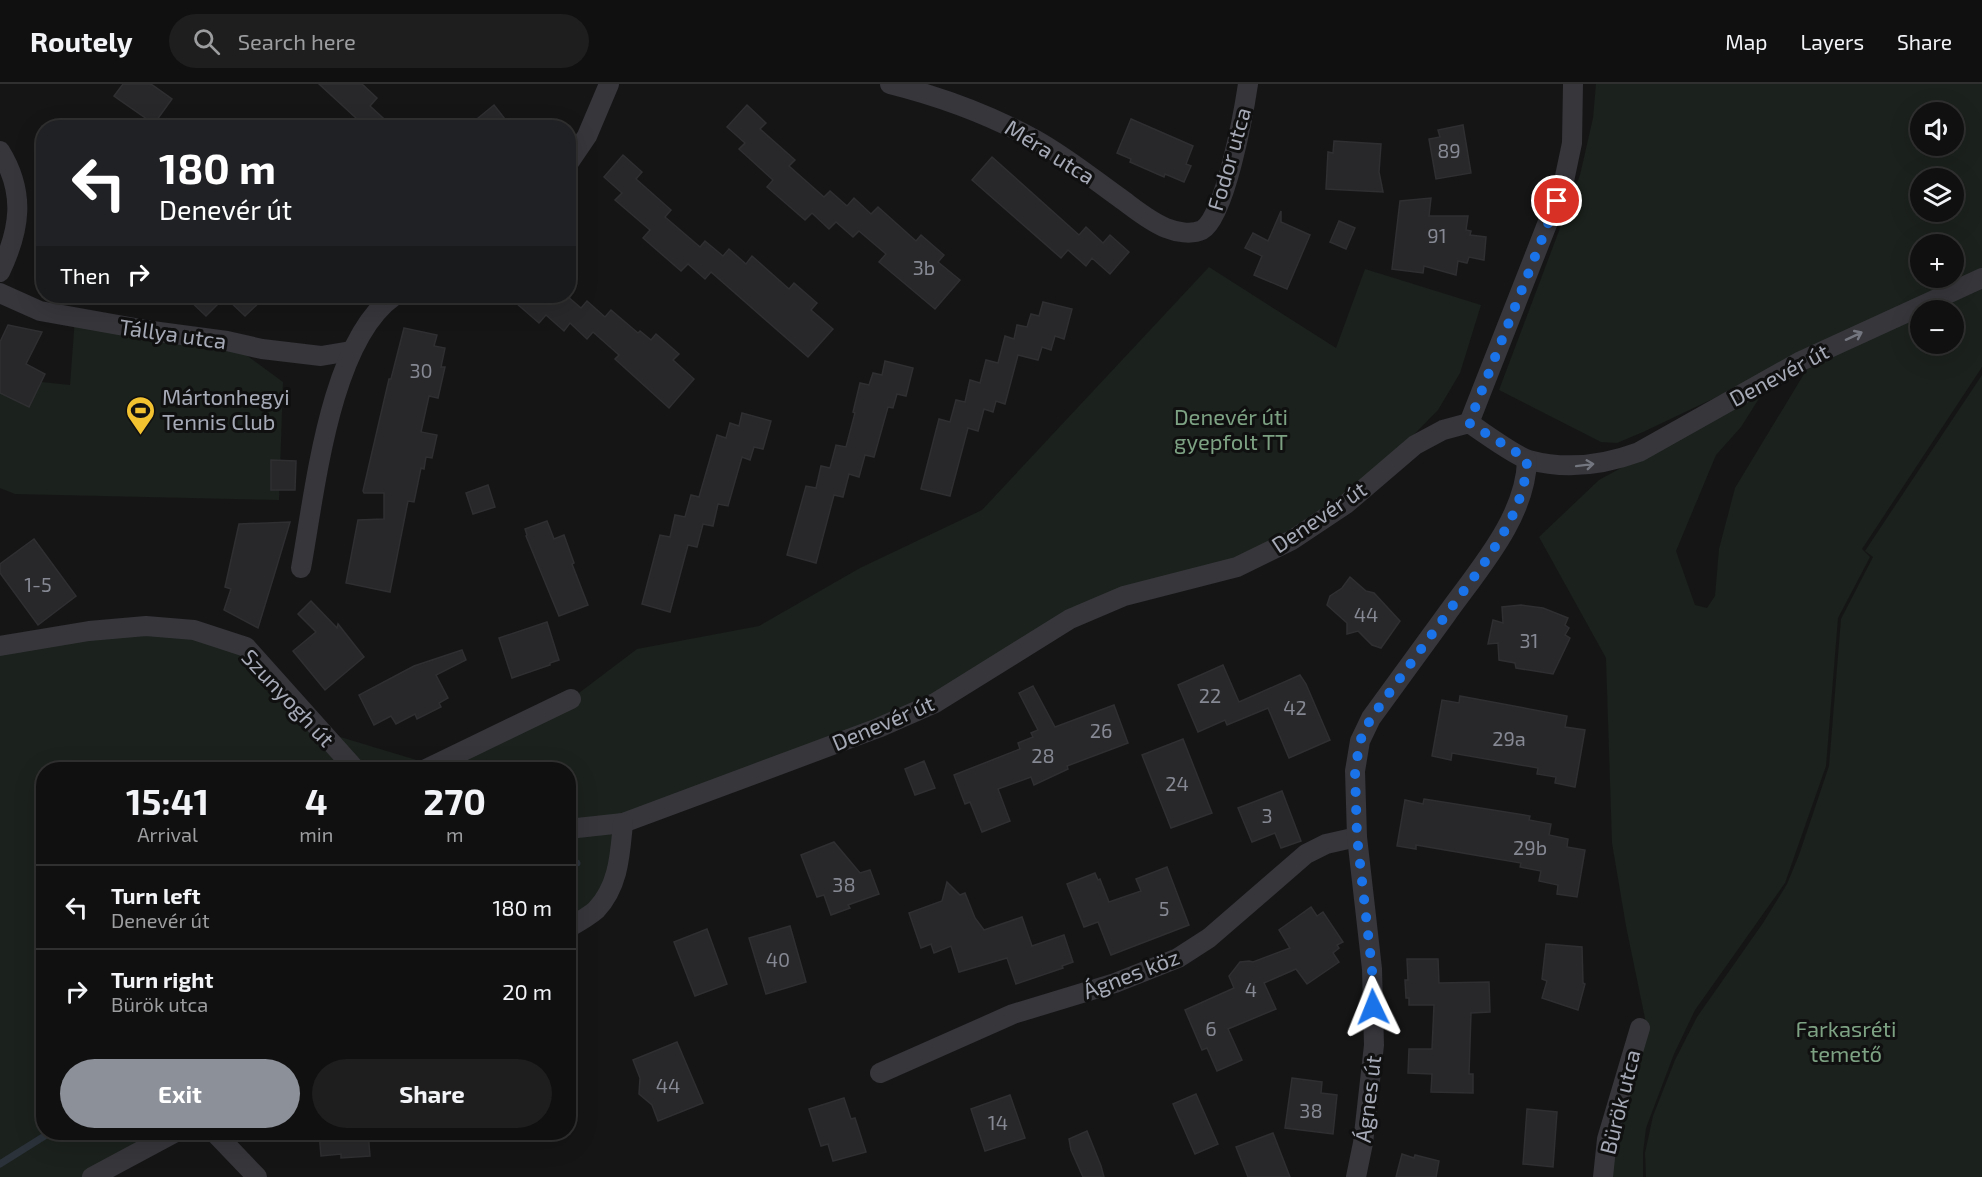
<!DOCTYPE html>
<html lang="en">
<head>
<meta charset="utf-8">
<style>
  :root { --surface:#101010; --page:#1e1e1e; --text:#f1f3f6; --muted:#9c9d9f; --line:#303030; --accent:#8c9099 }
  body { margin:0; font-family:"Exo 2",sans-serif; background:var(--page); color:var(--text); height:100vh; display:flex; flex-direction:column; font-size:22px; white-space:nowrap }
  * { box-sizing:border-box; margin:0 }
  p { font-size:20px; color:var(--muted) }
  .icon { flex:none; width:33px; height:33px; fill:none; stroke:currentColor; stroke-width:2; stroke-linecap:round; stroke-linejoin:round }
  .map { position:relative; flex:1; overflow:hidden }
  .details { position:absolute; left:36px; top:678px; width:540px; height:378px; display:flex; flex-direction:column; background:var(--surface); border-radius:24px; box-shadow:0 6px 24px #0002,0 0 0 2px var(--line) }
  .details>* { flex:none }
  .hud { position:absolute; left:36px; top:36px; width:540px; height:183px; border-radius:24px; box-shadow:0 6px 24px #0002,0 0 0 2px var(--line); background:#202124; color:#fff; overflow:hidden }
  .buttons { position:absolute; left:1910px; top:18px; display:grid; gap:12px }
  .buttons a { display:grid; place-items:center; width:54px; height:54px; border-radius:50%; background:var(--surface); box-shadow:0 6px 24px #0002,0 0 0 2px var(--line); font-size:30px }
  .pin { position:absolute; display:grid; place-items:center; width:51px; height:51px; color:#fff; margin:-26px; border:3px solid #fff; border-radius:50%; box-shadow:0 2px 6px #0007 }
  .me { position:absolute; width:66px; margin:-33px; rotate:358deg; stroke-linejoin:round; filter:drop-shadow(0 0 4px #0008) }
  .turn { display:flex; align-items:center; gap:21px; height:126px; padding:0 24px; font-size:27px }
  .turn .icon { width:78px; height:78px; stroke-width:2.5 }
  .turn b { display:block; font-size:42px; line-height:51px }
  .then { display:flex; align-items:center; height:57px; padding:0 24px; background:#0003; gap:12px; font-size:22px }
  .eta { display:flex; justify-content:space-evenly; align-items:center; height:102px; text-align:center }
  .eta b { font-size:36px; font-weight:700; line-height:42px }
  .cta { display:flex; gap:12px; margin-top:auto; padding:12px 24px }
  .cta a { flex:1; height:69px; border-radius:36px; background:var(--accent); color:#fff; font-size:24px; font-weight:700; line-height:69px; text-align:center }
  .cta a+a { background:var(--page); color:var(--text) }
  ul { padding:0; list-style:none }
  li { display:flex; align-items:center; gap:18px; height:84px; padding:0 24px; border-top:2px solid var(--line) }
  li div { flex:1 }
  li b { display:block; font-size:22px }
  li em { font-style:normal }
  header { display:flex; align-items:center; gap:36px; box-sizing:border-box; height:84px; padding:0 30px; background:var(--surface); border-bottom:2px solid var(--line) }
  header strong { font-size:28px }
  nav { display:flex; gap:33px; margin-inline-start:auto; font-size:21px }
  .search { width:420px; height:54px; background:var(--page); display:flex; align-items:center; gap:15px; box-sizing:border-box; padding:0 21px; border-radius:33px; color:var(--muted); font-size:22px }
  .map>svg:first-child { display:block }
  .green { fill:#1b211c; fill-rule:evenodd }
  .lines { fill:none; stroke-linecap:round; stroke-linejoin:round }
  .stream { stroke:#2b323a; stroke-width:7 }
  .building { fill:#28282a; stroke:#2f2f32; stroke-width:1.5 }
  .street { stroke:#36363b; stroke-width:20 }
  .oneway { stroke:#74767f }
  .route { stroke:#1a73e8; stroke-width:10; stroke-dasharray:0 18 }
  .labels { text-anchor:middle; stroke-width:6; stroke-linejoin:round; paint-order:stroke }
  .number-label { font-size:20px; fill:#868993 }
  .street-label { font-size:22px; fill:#a6aab7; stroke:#101011 }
  .poi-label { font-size:22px; fill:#a6aab7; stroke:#101011; text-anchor:start }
  .park-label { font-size:22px; fill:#7da283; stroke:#101011 }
</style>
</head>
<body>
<header>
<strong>Routely</strong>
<div class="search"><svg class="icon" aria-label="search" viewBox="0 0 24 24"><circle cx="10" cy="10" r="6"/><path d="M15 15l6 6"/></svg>Search here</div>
<nav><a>Map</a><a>Layers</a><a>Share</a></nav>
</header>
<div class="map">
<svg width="1982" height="1093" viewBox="0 0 1982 1093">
  <rect width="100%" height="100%" fill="#151516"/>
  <!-- green -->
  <g class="green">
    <path d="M1596 0H1982V187L1643 348 1617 359 1601 358 1499 306 1580 91 1593 34ZM1920 28H1953V62H1920ZM1920 94H1953V128H1920ZM1920 160H1953V194H1920Z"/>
    <polygon points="1209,183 1336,264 1365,185 1481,221 1460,289 1438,326 1346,420 1292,456 1124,512 935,619 623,739 611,807 569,844 568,686 44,686 44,1048 176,1049 92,1093 0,1093 0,562 146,542 246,563 304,642 433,681 571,615 637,565 759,542 860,484 982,426"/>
    <polygon points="1982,205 1982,283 1862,465 1870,473 1838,534 1826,682 1785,799 1695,926 1674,970 1646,1044 1643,1069 1643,1093 1612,1093 1612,1063 1648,949 1626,842 1612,759 1606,574 1539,453 1599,396 1765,305 1741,343 1716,371 1676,467 1695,521 1707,524 1715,512 1719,465 1735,404 1810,280 1920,232 1920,260 1953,260 1953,226 1933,226"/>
    <polygon points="75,234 227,257 283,298 279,416 15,410 0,404 0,286 23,296 70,301"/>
    <polygon points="1982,291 1982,1093 1646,1093 1645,1069 1653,1032 1675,976 1697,933 1763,839 1787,800 1799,771 1829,682 1841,535 1873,473 1865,467"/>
  </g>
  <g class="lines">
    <!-- stream -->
    <g class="stream">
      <polyline points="568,782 577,779"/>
      <polyline points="0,1080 51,1048"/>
    </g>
  </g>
  <!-- building -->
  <g class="building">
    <polygon points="123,0 151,0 172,15 154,40 114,12"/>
    <polygon points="319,0 362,0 377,14 370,22 394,44 348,44 356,34"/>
    <polygon points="494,21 512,44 466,44"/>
    <polygon points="747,21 766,39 760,45 795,76 789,82 824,113 830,107 847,122 854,114 871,130 878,123 916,157 921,151 944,171 938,178 960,196 935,225 879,178 886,170 859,147 853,153 836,138 829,145 812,129 805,136 767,103 773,96 739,65 745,59 727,43"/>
    <polygon points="1131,35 1193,62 1186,80 1191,82 1184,98 1165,90 1164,93 1130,78 1131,75 1117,69"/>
    <polygon points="1463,41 1471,89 1436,95 1429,55 1440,53 1438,46"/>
    <polygon points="1334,57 1381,60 1379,88 1383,108 1326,105 1328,68 1333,69"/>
    <polygon points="623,71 642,88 636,95 671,126 665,133 700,163 705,157 723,172 729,165 746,180 752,172 789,205 794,199 817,219 811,226 833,245 808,273 711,188 705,195 688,180 681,187 643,154 650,146 615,116 622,109 604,93"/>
    <polygon points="992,73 1079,151 1086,143 1103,159 1110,151 1129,168 1110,190 1092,174 1086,182 1068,166 1061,174 972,96"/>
    <polygon points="1431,114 1429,132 1468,132 1466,146 1471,147 1470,151 1486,153 1484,176 1469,173 1467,179 1458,177 1456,191 1424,182 1423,189 1392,185 1400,117"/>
    <polygon points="1281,127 1281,138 1310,151 1287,205 1254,191 1262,172 1245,164 1253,149 1268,157"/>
    <polygon points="1339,137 1355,144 1346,165 1330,158"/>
    <polygon points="185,212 266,212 245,232 225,213 206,232"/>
    <polygon points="508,212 567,212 581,224 587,217 605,233 611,226 638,249 640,247 651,256 656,250 679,270 673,276 694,295 669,324 615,275 619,271 593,248 587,255 570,239 564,247 546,231 539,239"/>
    <polygon points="1043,218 1072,225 1064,255 1055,252 1051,266 1042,263 1038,276 1018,271 1005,320 996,317 993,328 984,325 978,347 968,344 950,412 921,405 939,335 950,338 956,316 965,318 970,296 980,299 986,276 998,279 1005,252 1014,255 1017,241 1027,243 1031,230 1039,232"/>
    <polygon points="8,241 42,248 26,280 45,290 29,323 0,309 0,258"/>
    <polygon points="404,244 437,251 434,262 445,264 441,283 445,283 438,314 429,312 421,348 437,351 432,374 426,373 424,385 421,384 414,418 408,417 390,508 346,499 358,436 384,435 384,409 364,409 363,407 389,295 391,295"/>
    <polygon points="885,277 913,284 906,312 897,310 893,324 888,323 874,373 865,371 859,393 849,390 843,413 834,411 816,479 787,471 806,402 816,404 821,382 830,384 836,361 846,363 855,329 853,328 860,299 869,301 873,289 882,291"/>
    <polygon points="742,329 771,337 763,365 754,363 750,376 742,373 728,422 718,420 713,442 703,440 697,463 688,461 670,528 642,520 660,451 670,453 675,431 685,433 691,411 699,413 717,351 726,354 730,339 739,342"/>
    <polygon points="271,376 296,377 295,406 271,406"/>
    <polygon points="488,401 495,423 473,430 466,409"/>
    <polygon points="547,437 554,455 564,451 574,479 572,480 588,521 559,532 526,452 527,451 525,445"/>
    <polygon points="290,438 276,485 258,544 224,526 231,505 225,503 239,440"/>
    <polygon points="34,455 76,512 38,541 0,489 0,480"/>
    <polygon points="1350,493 1366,507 1374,509 1400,537 1381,564 1372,561 1358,547 1347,550 1347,539 1327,521 1330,512 1342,504"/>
    <polygon points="311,517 337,544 338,540 364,573 325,606 293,567 316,548 298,530"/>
    <polygon points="1521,521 1543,524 1568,534 1565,541 1569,544 1565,551 1570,554 1553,590 1516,584 1515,579 1499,576 1498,559 1488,560 1493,536 1503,539 1502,523"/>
    <polygon points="547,538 559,576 550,579 550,581 512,594 499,554"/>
    <polygon points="462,566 466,576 436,591 448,614 439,619 441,623 417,635 415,630 396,640 391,632 374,641 359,611 414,582"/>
    <polygon points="1223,581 1239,618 1300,591 1306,600 1330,656 1289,674 1268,624 1227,641 1225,636 1198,648 1178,601"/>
    <polygon points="1033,602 1055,643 1114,621 1128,659 1067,682 1068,685 1034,701 1031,693 998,705 1010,737 982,748 970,718 965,720 954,691 1020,665 1018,659 1033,653 1031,649 1038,646 1019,609"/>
    <polygon points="1460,612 1567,632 1565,643 1585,646 1575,703 1555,699 1556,693 1537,690 1538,684 1452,669 1451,676 1432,672 1442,616 1459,619"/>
    <polygon points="1183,655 1212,729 1171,744 1142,671"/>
    <polygon points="924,677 935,704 915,711 905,685"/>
    <polygon points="1282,707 1301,757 1281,764 1275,749 1252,758 1238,724"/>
    <polygon points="1424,715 1530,732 1529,736 1551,740 1549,751 1568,755 1567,763 1585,766 1577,813 1557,810 1558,801 1539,797 1541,787 1520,783 1521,779 1416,761 1416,765 1397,762 1405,716 1423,720"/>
    <polygon points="834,758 860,789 870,786 879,810 848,821 850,824 831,831 824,811 817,813 801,771"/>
    <polygon points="1167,783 1189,841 1111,871 1098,838 1084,843 1067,800 1095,789 1098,796 1100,795 1109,818 1141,807 1136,795"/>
    <polygon points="947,798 960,811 965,809 975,834 984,846 1022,833 1032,862 1064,851 1073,878 1062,882 1063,884 1016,900 1007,874 959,888 951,862 934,869 931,860 921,864 909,829 942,817"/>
    <polygon points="1311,823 1317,832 1323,828 1343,858 1337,861 1339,864 1333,869 1339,878 1307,900 1296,885 1264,899 1276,925 1228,945 1242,976 1217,987 1207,964 1202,966 1185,926 1234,904 1229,892 1240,878 1249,877 1253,878 1290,864 1279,846"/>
    <polygon points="790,842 806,898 766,910 749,854"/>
    <polygon points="707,845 727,900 695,912 674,858"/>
    <polygon points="1546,860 1582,863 1583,899 1585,900 1578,926 1542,914 1547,897 1542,895"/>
    <polygon points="1407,875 1438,875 1439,899 1489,898 1490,928 1471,929 1469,990 1473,990 1473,1009 1431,1008 1432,990 1408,989 1409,965 1432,965 1434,921 1409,921 1409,914 1406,914 1405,896 1408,896"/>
    <polygon points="677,958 703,1019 658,1037 652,1021 639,1010 640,994 633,976"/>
    <polygon points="1292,994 1322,998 1321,1009 1337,1011 1333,1050 1285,1044"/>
    <polygon points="1196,1010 1218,1060 1195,1070 1173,1020"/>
    <polygon points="1010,1011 1025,1054 985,1067 971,1025"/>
    <polygon points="844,1014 851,1035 855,1034 866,1068 833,1077 828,1060 821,1062 809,1025"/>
    <polygon points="1527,1025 1557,1028 1553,1083 1523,1080"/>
    <polygon points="1087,1047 1101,1082 1104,1093 1083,1093 1071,1066 1069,1055"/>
    <polygon points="319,1048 368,1048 370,1072 341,1074 341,1070 321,1072"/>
    <polygon points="1273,1049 1290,1093 1248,1093 1236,1063"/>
    <polygon points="1402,1070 1414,1074 1415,1071 1439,1077 1436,1093 1396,1093"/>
  </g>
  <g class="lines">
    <!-- street -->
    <g class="street">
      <path d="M890 0C942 13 986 29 1034 55 1065 72 1092 94 1120 114 1135 125 1149 137 1166 144 1176 148 1191 151 1202 146 1225 134 1244 27 1248 0"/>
      <path d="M0 67C26 109 20 146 0 188"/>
      <polyline points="568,80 587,52 609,0"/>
      <polyline points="0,209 40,227 152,247 227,257 262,265 321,272 351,267"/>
      <polyline points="1469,339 1564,97 1572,59 1573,0"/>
      <path d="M301 484C315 409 329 258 394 212"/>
      <polyline points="0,562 89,547 146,542 194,546 246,563 356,686"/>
      <polyline points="424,686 571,615"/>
      <path d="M568 745 623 739 878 644 935 619 1070 535 1124 512 1237 483 1292 456 1346 420 1415 361 1443 346 1469 339C1483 348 1515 372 1529 376 1566 386 1604 381 1639 368L1801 277 1982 194"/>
      <path d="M568 844C577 839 588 833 596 826 619 802 620 770 623 739"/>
      <polyline points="880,989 1013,930 1115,899 1178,874 1209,854 1306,770 1326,760 1357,753"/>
      <polyline points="214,1048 257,1093"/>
      <polyline points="92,1093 176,1048"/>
      <path d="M1356 1093 1363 1059 1374 961 1372 885 1357 753 1355 687 1360 657 1371 634C1396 600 1421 565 1446 531 1478 486 1526 433 1527 376"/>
      <polyline points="1603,1093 1607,1055 1640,944"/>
    </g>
  </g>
  <!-- one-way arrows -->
  <defs><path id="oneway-shaft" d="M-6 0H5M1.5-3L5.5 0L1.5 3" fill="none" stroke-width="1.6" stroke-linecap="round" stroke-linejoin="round" transform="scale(1.5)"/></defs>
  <g class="oneway">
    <use href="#oneway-shaft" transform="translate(1854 252) rotate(-25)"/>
    <use href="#oneway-shaft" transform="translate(1585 381) rotate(-7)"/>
  </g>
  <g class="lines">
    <!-- route -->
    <path class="route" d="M1373 923 1372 885 1357 753 1355 687 1360 657 1371 634C1396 600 1421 565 1446 531 1478 486 1526 433 1527 375L1469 339 1557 117"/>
  </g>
  <!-- icons -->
  <defs>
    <symbol id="stadium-pin" viewBox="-11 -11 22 30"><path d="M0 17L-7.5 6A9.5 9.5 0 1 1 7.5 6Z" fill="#f2c231" stroke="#101011"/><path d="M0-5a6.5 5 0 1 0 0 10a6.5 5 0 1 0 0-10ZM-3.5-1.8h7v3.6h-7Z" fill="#111"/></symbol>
  </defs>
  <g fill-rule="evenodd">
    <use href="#stadium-pin" x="124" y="310" width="33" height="45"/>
  </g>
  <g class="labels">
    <!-- number labels -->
    <g class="number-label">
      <text x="1449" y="74">89</text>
      <text x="1437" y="159">91</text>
      <text x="924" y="191">3b</text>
      <text x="421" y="294">30</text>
      <text x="38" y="508">1-5</text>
      <text x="1366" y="538">44</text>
      <text x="1529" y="564">31</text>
      <text x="1210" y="619">22</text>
      <text x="1295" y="631">42</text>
      <text x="1101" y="654">26</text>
      <text x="1509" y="662">29a</text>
      <text x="1043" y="679">28</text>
      <text x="1177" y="707">24</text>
      <text x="1267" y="739">3</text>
      <text x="1530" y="771">29b</text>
      <text x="844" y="808">38</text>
      <text x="1164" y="832">5</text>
      <text x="778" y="883">40</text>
      <text x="1251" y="913">4</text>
      <text x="1211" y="952">6</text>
      <text x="668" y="1009">44</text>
      <text x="1311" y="1034">38</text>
      <text x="998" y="1046">14</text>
    </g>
    <!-- street labels -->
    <g class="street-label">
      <text transform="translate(1050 68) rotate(32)" y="8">Méra utca</text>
      <text transform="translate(1229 75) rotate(-74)" y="8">Fodor utca</text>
      <text transform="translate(173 250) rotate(8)" y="8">Tállya utca</text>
      <text transform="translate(1779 291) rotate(-28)" y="8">Denevér út</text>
      <text transform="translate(1319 433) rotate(-34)" y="8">Denevér út</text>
      <text transform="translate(288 614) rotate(47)" y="8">Szunyogh út</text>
      <text transform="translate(883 639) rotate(-23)" y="8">Denevér út</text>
      <text transform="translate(1131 890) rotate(-21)" y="8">Ágnes köz</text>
      <text transform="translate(1368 1015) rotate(-83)" y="8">Ágnes út</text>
      <text transform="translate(1620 1018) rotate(-76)" y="8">Bürök utca</text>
    </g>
    <!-- poi labels -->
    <g class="poi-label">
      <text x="162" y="321">Mártonhegyi<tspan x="162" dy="25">Tennis Club</tspan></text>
    </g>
    <!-- park labels -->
    <g class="park-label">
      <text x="1231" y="341">Denevér úti<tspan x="1231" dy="25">gyepfolt TT</tspan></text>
      <text x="1846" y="953">Farkasréti<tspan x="1846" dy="25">temető</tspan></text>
    </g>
  </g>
</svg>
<div class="buttons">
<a><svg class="icon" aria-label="sound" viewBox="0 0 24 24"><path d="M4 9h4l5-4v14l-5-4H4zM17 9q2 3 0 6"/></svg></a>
<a><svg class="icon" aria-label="layers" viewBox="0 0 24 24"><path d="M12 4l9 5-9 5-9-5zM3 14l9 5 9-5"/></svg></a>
<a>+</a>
<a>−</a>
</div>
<div class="pin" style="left:1557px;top:117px;background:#d93025"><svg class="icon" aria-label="arrive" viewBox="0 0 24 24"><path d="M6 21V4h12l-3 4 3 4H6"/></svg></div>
<svg class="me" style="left:1373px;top:923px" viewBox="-20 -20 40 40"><path d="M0-17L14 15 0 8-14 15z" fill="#1a73e8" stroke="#fff" stroke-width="4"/></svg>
<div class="hud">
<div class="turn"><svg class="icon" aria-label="left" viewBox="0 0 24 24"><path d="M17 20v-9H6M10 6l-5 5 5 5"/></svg><div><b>180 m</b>Denevér út</div></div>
<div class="then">Then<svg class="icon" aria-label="right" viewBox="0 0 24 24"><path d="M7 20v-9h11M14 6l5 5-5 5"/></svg></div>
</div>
<section class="details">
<div class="eta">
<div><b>15:41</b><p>Arrival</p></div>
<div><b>4</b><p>min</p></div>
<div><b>270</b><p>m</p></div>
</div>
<ul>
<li><svg class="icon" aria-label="left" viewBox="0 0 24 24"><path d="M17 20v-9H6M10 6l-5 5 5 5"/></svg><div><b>Turn left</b><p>Denevér út</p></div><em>180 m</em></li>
<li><svg class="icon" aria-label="right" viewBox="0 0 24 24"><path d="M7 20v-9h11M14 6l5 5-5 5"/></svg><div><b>Turn right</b><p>Bürök utca</p></div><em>20 m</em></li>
</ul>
<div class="cta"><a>Exit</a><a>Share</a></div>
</section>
</div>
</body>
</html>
